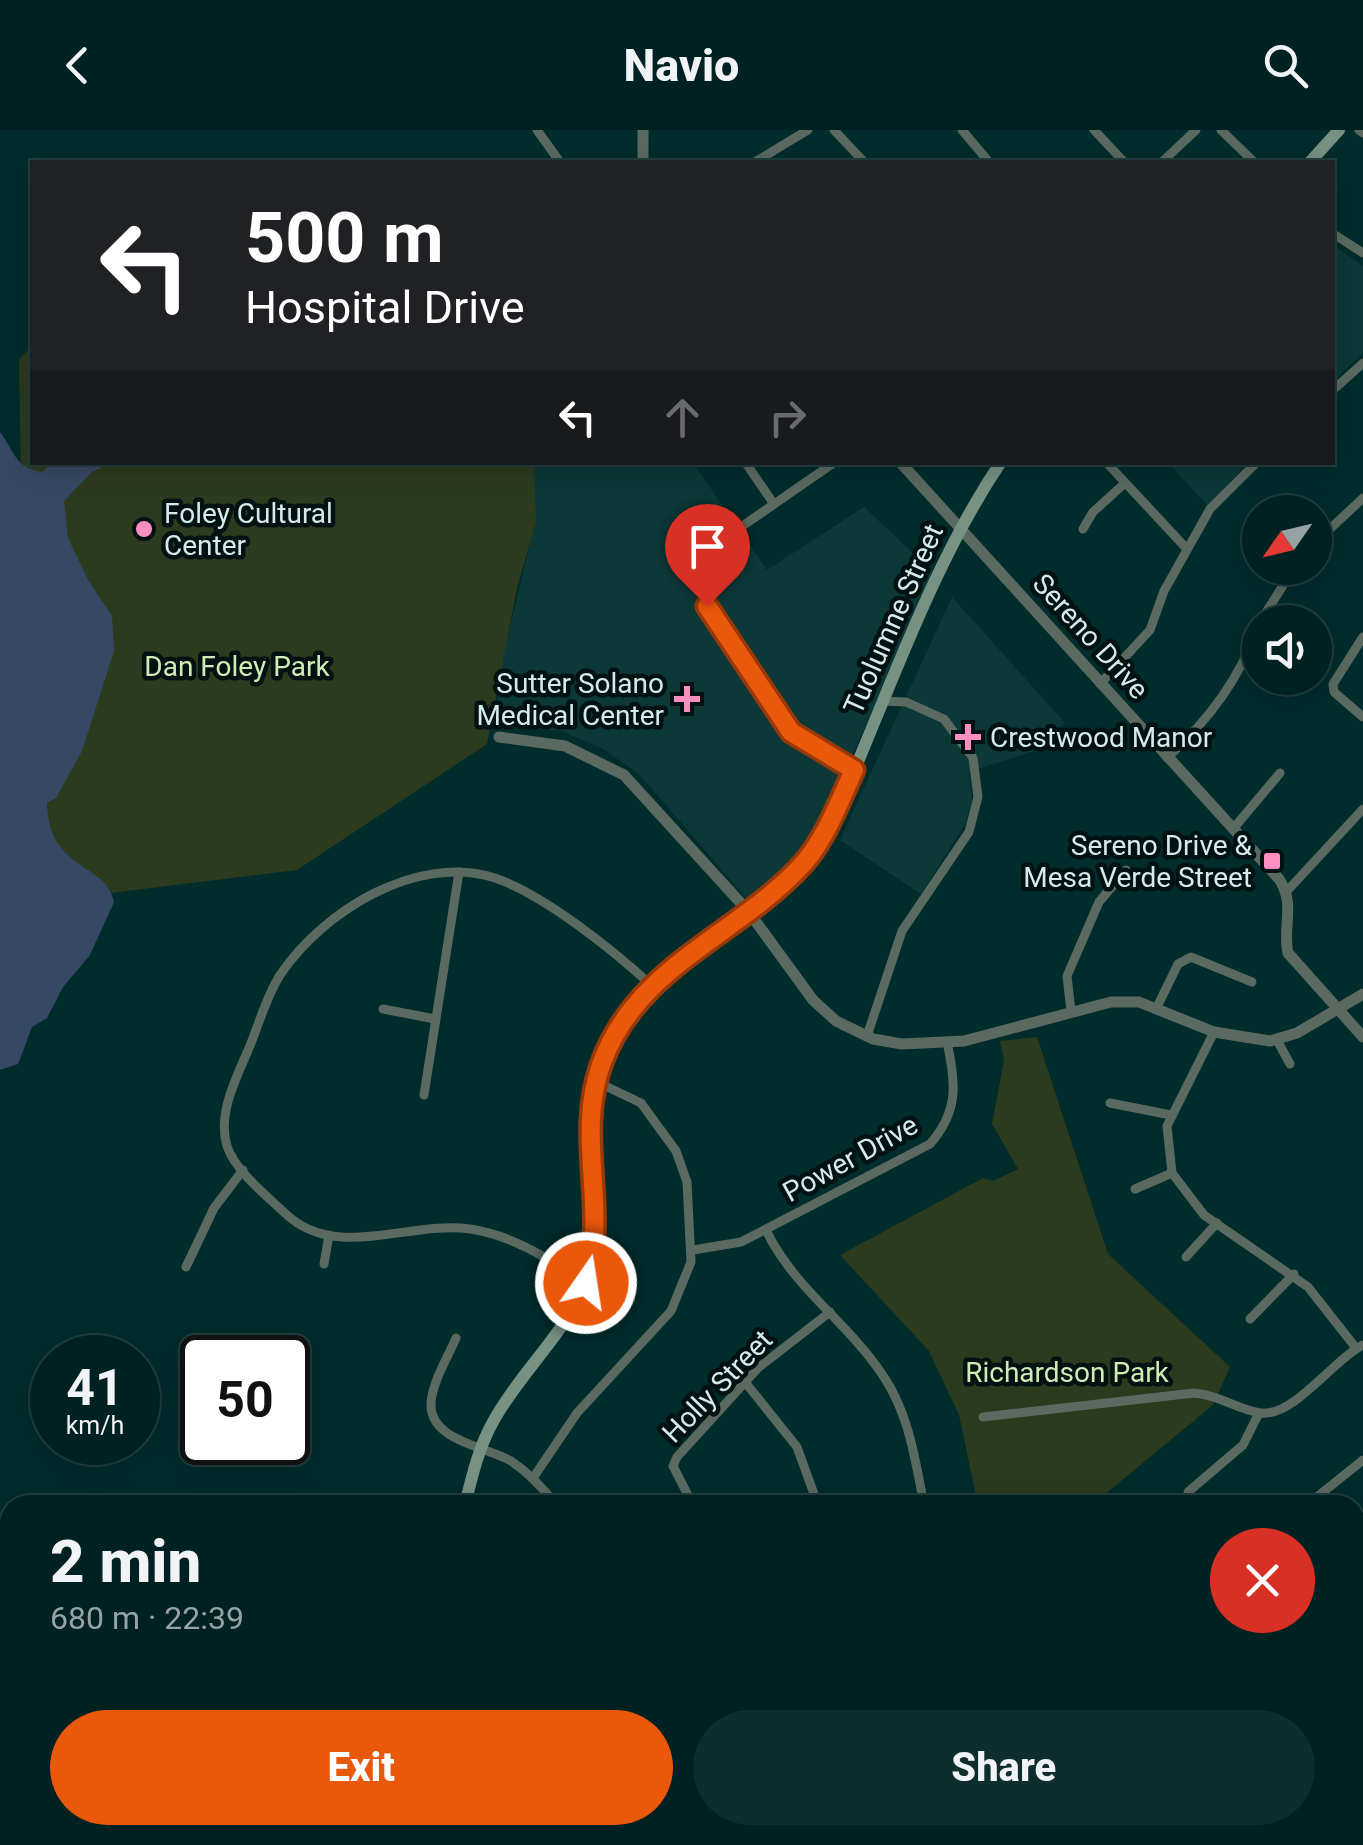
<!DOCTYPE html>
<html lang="en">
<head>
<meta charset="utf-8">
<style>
  :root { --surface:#002121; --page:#0e2e2e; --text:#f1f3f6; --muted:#95a3a5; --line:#223e3f; --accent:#ea580c }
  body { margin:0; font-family:Roboto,sans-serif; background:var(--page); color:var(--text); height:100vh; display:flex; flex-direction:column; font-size:38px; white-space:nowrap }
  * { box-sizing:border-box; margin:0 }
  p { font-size:32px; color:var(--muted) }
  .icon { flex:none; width:55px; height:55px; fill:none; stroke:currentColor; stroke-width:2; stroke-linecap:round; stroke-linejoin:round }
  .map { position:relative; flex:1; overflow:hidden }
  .drawer { position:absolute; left:0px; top:1365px; width:1365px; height:350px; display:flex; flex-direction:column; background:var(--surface); border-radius:30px 30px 0 0; box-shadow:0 5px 25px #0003,0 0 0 2px var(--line) }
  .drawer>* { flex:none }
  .banner { position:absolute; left:30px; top:30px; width:1305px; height:305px; border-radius:0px; box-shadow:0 5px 25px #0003,0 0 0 2px var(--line); background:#202124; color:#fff; overflow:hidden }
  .needle { width:65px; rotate:236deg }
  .tools { position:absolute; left:1242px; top:365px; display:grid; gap:20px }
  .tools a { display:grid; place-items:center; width:90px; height:90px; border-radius:50%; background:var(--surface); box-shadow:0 5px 25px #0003,0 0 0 2px var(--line); font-size:50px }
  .speed { position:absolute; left:30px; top:1205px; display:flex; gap:20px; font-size:50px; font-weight:700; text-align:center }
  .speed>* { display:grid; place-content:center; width:130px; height:130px; border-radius:50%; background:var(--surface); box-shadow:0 5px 25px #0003,0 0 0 2px var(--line); line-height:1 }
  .speed small { font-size:25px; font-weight:400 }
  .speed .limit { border:5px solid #111; border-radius:15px; background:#fff; color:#111 }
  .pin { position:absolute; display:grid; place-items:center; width:85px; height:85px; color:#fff; margin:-102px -42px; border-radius:50% 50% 50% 0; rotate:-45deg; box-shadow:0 0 10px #0007 }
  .pin .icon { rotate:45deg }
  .me { position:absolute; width:110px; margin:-55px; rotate:13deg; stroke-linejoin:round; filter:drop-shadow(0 0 8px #0008) }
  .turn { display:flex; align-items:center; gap:35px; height:210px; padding:0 50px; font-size:45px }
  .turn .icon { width:130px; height:130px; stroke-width:2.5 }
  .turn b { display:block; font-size:70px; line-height:85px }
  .lanes { display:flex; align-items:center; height:95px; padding:0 50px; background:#0003; justify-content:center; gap:50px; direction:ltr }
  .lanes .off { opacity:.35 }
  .round { display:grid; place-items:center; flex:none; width:105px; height:105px; border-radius:52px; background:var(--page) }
  .head { display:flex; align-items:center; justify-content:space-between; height:170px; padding:0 50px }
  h1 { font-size:60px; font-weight:800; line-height:75px }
  .cta { display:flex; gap:20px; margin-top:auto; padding:20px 50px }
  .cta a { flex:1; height:115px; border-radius:60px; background:var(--accent); color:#fff; font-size:40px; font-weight:800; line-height:115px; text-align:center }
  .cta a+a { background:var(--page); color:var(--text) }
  header { display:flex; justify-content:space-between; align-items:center; height:130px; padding:0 50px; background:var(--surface); font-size:45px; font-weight:800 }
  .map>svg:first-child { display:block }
  .built { fill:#0c3837 }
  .green { fill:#2c3a1e }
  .water { fill:#364964 }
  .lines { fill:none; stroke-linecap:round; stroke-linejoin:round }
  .minor { stroke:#5a6a61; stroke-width:9 }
  .tertiary { stroke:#5a6a61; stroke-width:11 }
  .secondary { stroke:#779183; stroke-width:12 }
  .rail-casing { stroke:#6c8d8c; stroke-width:6 }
  .rail { stroke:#021111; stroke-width:2.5; stroke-dasharray:8; stroke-linecap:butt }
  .route-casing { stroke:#983908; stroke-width:25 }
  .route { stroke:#ea580c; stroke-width:18 }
  .poi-dot { fill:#fd8ec0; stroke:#021111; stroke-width:4 }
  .labels { text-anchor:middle; stroke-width:9; stroke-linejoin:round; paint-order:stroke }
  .poi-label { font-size:28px; fill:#d5ebea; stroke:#021111; text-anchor:start }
  .street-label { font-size:28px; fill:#d5ebea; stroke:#021111 }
  .park-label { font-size:28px; fill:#ceecb3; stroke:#021111 }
</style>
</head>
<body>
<header><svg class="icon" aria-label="back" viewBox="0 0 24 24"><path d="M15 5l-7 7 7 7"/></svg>Navio<svg class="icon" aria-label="search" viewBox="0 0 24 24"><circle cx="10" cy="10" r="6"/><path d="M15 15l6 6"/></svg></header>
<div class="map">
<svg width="1363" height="1715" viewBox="0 0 1363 1715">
  <rect width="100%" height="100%" fill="#002c2c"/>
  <!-- built -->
  <g class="built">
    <polygon points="1333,115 1363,136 1363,223 1333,252"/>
    <polygon points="534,333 693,333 767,440 864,377 935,444 835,663 800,725 746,768 640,645 603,619 562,601 495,596 499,543 535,392"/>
    <polygon points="1168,333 1247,333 1208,376"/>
    <polygon points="952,467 1065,593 1034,621 969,642 972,671 965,694 921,764 840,710"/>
  </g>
  <!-- green -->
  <g class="green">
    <polygon points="32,216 32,332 534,333 536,392 517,458 487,614 297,740 47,771 21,349 19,229"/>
    <polygon points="1037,907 1108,1124 1230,1237 1213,1275 1092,1375 978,1375 959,1285 929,1221 840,1125 983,1048 993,1051 1018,1039 992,994 1004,930 1000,911"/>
  </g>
  <!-- water -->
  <path class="water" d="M0 302C15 322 15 338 42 342L53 333H111L92 342 64 371 68 408 88 450 112 486 114 521 82 621 56 668 47 673C49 743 107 732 114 772L90 825 63 857 47 888 32 897 18 934 0 940Z"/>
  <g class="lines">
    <!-- minor -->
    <g class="minor">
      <polyline points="537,0 560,32"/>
      <polyline points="834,0 864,32"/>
      <polyline points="962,0 989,32"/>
      <polyline points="1094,0 1124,32"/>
      <polyline points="1221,0 1254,32"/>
      <polyline points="1359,0 1363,3"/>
      <polyline points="755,32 808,0"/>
      <polyline points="1162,32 1196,0"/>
      <polyline points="1332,103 1363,123"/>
      <polyline points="1332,261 1363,233"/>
      <polyline points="745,332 774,374"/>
      <polyline points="1106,332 1186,418"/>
      <polyline points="738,399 835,332"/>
      <polyline points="1083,399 1093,382 1125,353"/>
      <polyline points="1315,413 1363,368"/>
      <polyline points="707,477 791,601 853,641"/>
      <polyline points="1260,492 1294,438"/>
      <polyline points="1363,507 1333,554 1334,562 1363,587"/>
      <polyline points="1100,554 1150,500 1164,461 1210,379 1257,332"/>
      <path d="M1167 628C1210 589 1240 548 1260 493"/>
      <polyline points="1233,699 1280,643"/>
      <polyline points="1287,761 1363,679"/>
      <polyline points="1157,877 1178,834 1191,827 1252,852"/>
      <polyline points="383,879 435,889"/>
      <polyline points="1071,881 1067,846 1099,772 1126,740"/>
      <polyline points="1214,902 1167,996 1172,1043 1204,1085 1308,1157 1356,1218"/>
      <polyline points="867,906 902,801 969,702 978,667 973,628 944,589 906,572 882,571"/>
      <polyline points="1277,910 1290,934"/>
      <polyline points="424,965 459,742"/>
      <polyline points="1110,973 1171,985"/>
      <polyline points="1135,1059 1172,1043"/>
      <path d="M766 1100C792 1156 848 1193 882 1244 909 1283 915 1329 924 1375"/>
      <path d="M693 1120 741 1112 930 1014C959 981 956 953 947 912"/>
      <polyline points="1186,1127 1217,1093"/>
      <polyline points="324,1134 329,1105"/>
      <polyline points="186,1137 214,1078 243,1040"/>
      <path d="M586 1153C550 1130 513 1105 470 1099 412 1090 337 1131 287 1085 268 1067 235 1041 227 1016 216 980 241 940 253 908 261 887 268 864 280 845 323 781 417 723 495 748 543 764 613 820 651 855"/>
      <polyline points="1250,1189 1294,1144"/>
      <path d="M456 1208C448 1227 431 1254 431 1275 431 1311 487 1317 511 1331 529 1343 543 1358 556 1375"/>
      <polyline points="745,1252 797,1317 818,1375"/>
      <path d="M983 1287 1194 1263C1220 1265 1238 1280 1261 1283 1294 1287 1334 1229 1363 1215"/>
      <polyline points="533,1348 577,1283 671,1181 691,1132 687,1052 676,1021 641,973 597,952"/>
      <polyline points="693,1375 673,1336 677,1327 758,1238 830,1182"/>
      <polyline points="1200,1375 1188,1362 1243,1315 1259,1283"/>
      <polyline points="1307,1375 1363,1330"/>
      <polyline points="1355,1456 1363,1449"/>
      <polyline points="1355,1631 1363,1624"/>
      <polyline points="152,1705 153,1715"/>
      <polyline points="794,1705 802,1715"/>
      <polyline points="943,1705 951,1715"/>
      <polyline points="1324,1705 1335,1715"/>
      <polyline points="324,1715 336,1705"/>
      <polyline points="1133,1715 1146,1705"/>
    </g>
    <!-- tertiary -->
    <g class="tertiary">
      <polyline points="643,0 643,32"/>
      <path d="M900 332 1279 749C1296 774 1282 797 1288 823L1363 907"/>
      <polyline points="499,607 565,616 624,645 748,781 813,870 836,891 873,909 902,914 964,911 1111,872 1139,872 1214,902 1270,911 1297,903 1363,864"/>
    </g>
    <!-- secondary -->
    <g class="secondary">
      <polyline points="1310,32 1339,0"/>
      <path d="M465 1375C472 1346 479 1316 494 1290 525 1234 577 1195 593 1131 604 1087 590 1046 589 1003 588 963 603 923 625 890 673 814 771 789 818 713 844 671 862 621 881 576 915 493 951 406 1001 332"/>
      <polyline points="612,1705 619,1715"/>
    </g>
    <defs>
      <g id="rail">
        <polyline points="1355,1553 1363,1546"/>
        <polyline points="1162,1715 1175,1705"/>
      </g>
    </defs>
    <!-- rail casing -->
    <use href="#rail" class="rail-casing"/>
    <!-- rail -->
    <use href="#rail" class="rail"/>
  </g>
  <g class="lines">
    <defs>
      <path id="route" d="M586 1153C609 1078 575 1009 601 935 636 836 737 806 803 734 826 708 839 672 854 640L791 602 707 476"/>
    </defs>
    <!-- route casing -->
    <use href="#route" class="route-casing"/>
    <!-- route -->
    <use href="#route" class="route"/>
  </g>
  <!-- markers -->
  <g class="poi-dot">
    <circle cx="144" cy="399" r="10"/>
    <path d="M682 554h10v10h10v10h-10v10h-10v-10h-10v-10h10z"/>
    <path d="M963 592h10v10h10v10h-10v10h-10v-10h-10v-10h10z"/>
    <rect x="1262" y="721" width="20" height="20" rx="5"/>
  </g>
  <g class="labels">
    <!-- poi labels -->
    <g class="poi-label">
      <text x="164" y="393">Foley Cultural<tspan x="164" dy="32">Center</tspan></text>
      <text x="664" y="563" text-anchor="end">Sutter Solano<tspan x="664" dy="32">Medical Center</tspan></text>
      <text x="990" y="617">Crestwood Manor</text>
      <text x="1252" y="725" text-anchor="end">Sereno Drive &amp;<tspan x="1252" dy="32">Mesa Verde Street</tspan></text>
    </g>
    <!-- street labels -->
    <g class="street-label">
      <text transform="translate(893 489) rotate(-66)" y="10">Tuolumne Street</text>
      <text transform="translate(1091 506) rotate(48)" y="10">Sereno Drive</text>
      <text transform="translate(850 1028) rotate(-29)" y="10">Power Drive</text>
      <text transform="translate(717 1256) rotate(-46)" y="10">Holly Street</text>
    </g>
    <!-- park labels -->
    <g class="park-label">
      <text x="237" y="546">Dan Foley Park</text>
      <text x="1067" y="1252">Richardson Park</text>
    </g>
  </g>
</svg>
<div class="tools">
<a><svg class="needle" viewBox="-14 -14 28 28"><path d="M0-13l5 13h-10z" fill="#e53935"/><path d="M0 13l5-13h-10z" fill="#95a3a5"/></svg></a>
<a><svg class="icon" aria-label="sound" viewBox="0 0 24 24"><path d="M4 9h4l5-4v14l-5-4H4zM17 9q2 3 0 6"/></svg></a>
</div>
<div class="speed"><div>41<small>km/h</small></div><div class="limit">50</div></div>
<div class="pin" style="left:707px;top:476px;background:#d93025"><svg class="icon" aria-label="arrive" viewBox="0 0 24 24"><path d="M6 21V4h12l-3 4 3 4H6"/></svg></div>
<svg class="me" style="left:586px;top:1153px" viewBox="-20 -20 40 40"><circle r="17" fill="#ea580c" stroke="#fff" stroke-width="3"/><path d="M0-11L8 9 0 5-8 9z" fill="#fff"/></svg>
<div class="banner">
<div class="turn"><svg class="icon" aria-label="left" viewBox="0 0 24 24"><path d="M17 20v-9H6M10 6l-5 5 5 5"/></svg><div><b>500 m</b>Hospital Drive</div></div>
<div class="lanes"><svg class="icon" aria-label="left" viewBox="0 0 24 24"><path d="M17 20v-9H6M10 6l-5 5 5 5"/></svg><svg class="icon off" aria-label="ahead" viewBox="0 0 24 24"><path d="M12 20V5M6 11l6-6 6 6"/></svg><svg class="icon off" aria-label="right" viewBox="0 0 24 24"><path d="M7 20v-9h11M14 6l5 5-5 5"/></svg></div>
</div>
<section class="drawer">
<div class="head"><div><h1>2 min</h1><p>680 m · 22:39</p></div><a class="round" style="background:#d93025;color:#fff"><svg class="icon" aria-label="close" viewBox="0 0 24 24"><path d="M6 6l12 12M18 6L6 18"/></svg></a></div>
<div class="cta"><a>Exit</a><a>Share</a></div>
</section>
</div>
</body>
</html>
